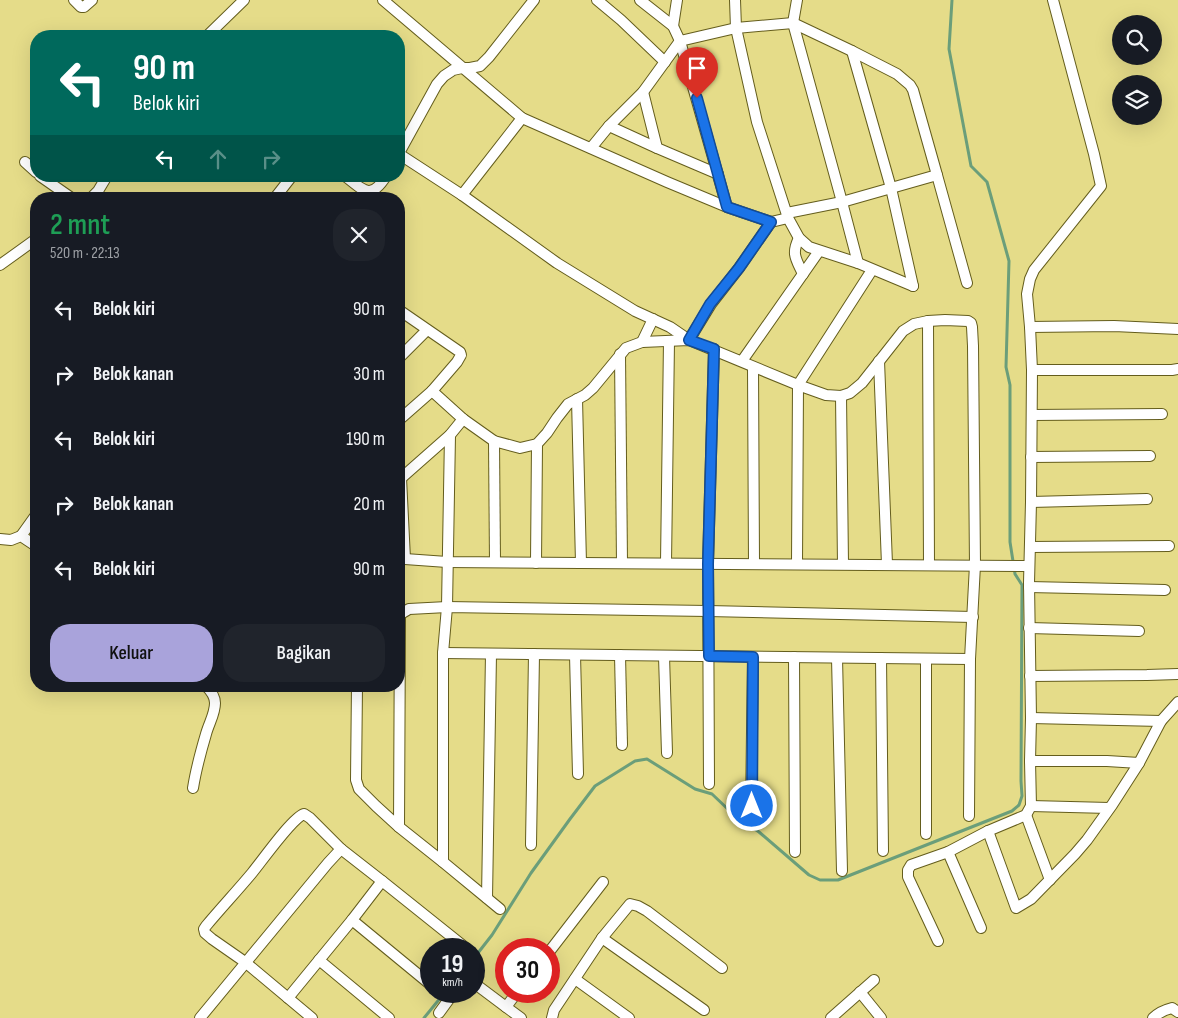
<!DOCTYPE html>
<html lang="id">
<head>
<meta charset="utf-8">
<style>
  :root { --surface:#171b24; --page:#20242c; --text:#f1f3f6; --muted:#9ea1a6; --accent:#a9a3db }
  body { margin:0; font-family:"Sofia Sans Condensed",sans-serif; background:var(--page); color:var(--text); height:100vh; display:flex; flex-direction:column; font-size:19px; white-space:nowrap }
  * { box-sizing:border-box; margin:0 }
  p { font-size:16px; color:var(--muted) }
  .icon { flex:none; width:28px; height:28px; fill:none; stroke:currentColor; stroke-width:2; stroke-linecap:round; stroke-linejoin:round }
  .map { position:relative; flex:1; overflow:hidden }
  .details { position:absolute; left:30px; top:192px; width:375px; height:500px; display:flex; flex-direction:column; background:var(--surface); border-radius:20px; box-shadow:0 5px 20px #0002 }
  .details>* { flex:none }
  .top-card { position:absolute; left:30px; top:30px; width:375px; height:152px; border-radius:20px; box-shadow:0 5px 20px #0002; background:#00695c; color:#fff; overflow:hidden }
  .controls { position:absolute; left:1112px; top:15px; display:grid; gap:10px }
  .controls a { display:grid; place-items:center; width:50px; height:50px; border-radius:50%; background:var(--surface); box-shadow:0 5px 20px #0002; font-size:25px }
  .speed { position:absolute; left:420px; top:938px; display:flex; gap:10px; font-size:25px; font-weight:700; text-align:center }
  .speed>* { display:grid; place-content:center; width:65px; height:65px; border-radius:50%; background:var(--surface); box-shadow:0 5px 20px #0002; line-height:1 }
  .speed small { font-size:12px; font-weight:400 }
  .speed .limit { border:8px solid #d22; background:#fff; color:#111 }
  .pin { position:absolute; display:grid; place-items:center; width:42px; height:42px; color:#fff; margin:-51px -21px; border-radius:50% 50% 50% 0; rotate:-45deg; box-shadow:0 0 5px #0007 }
  .pin .icon { rotate:45deg }
  .me { position:absolute; width:55px; margin:-28px; rotate:0deg; stroke-linejoin:round; filter:drop-shadow(0 0 4px #0008) }
  .turn { display:flex; align-items:center; gap:18px; height:105px; padding:0 20px; font-size:22px }
  .turn .icon { width:65px; height:65px; stroke-width:2.5 }
  .turn b { display:block; font-size:35px; line-height:42px }
  .lanes { display:flex; align-items:center; height:48px; padding:0 20px; background:#0003; justify-content:center; gap:25px; direction:ltr }
  .lanes .off { opacity:.35 }
  .round { display:grid; place-items:center; flex:none; width:52px; height:52px; border-radius:20px; background:var(--page) }
  .overview { display:flex; align-items:center; justify-content:space-between; height:85px; padding:0 20px }
  h1 { font-size:30px; font-weight:600; line-height:38px; color:#1e9e55 }
  .action { display:flex; gap:10px; margin-top:auto; padding:10px 20px }
  .action a { flex:1; height:58px; border-radius:20px; background:var(--accent); color:#111; font-size:20px; font-weight:600; line-height:58px; text-align:center }
  .action a+a { background:var(--page); color:var(--text) }
  ul { padding:0; list-style:none }
  li { display:flex; align-items:center; gap:15px; height:65px; padding:0 20px }
  li div { flex:1 }
  li b { display:block; font-size:19px }
  li em { font-style:normal }
  .map>svg:first-child { display:block }
  .lines { fill:none; stroke-linecap:round; stroke-linejoin:round }
  .stream { stroke:#6b9e7a; stroke-width:3 }
  .minor-casing { stroke:#645d1d; stroke-width:12 }
  .minor { stroke:#fff; stroke-width:10 }
  .route-casing { stroke:#114b97; stroke-width:12 }
  .route { stroke:#1a73e8; stroke-width:9 }
</style>
</head>
<body>
<div class="map">
<svg width="1178" height="1018" viewBox="0 0 1178 1018">
  <rect width="100%" height="100%" fill="#e5dc89"/>
  <g class="lines">
    <!-- stream -->
    <g class="stream">
      <polyline points="474,958 492,935 531,873 570,819 595,786 635,761 647,759 695,789 712,794 733,814 759,832 809,875 820,880 838,880 1012,811 1019,805 1022,796 1021,781 1022,585 1015,574 1010,542 1010,385 1006,367 1009,261 987,182 971,166 949,49 952,0"/>
      <polyline points="424,1018 446,991"/>
    </g>
    <defs>
      <g id="minor">
        <polyline points="74,0 81,7 84,7 92,0"/>
        <polyline points="383,0 522,118 667,182 727,207"/>
        <polyline points="597,0 621,20 665,62"/>
        <polyline points="640,0 673,26 680,41 727,207 771,222 788,218 757,122 736,28 735,0"/>
        <polyline points="797,0 793,23 842,202 858,263"/>
        <polyline points="673,26 677,0"/>
        <polyline points="207,36 244,0"/>
        <polyline points="852,51 891,188 913,286"/>
        <polyline points="643,92 657,148 718,174"/>
        <polyline points="609,126 657,148"/>
        <polyline points="591,148 609,126 643,92 680,41 736,28 793,23 852,51 897,74 910,85 913,90 937,175 842,202 787,213"/>
        <polyline points="399,153 437,84 444,76 453,70 462,68 470,68 480,66 489,57 534,0"/>
        <polyline points="399,154 462,195 557,263 635,311 670,327 689,340 711,304 739,268 771,222"/>
        <polyline points="25,162 36,172"/>
        <polyline points="937,175 967,283"/>
        <polyline points="40,176 73,199"/>
        <path d="M345 176C363 190 371 201 386 176"/>
        <polyline points="462,195 522,118"/>
        <polyline points="90,199 98,191 107,176"/>
        <polyline points="274,199 292,176"/>
        <polyline points="788,218 799,238 809,247 858,263 913,286"/>
        <path d="M799 238C791 254 796 259 803 274"/>
        <polyline points="0,265 36,239"/>
        <polyline points="399,310 460,352 461,355 457,362 432,391"/>
        <polyline points="928,321 929,565"/>
        <polyline points="1030,327 1114,326 1178,329"/>
        <polyline points="642,342 653,319"/>
        <polyline points="620,354 622,563"/>
        <polyline points="399,358 427,330"/>
        <polyline points="742,361 819,251"/>
        <polyline points="879,361 887,564"/>
        <polyline points="753,367 754,564"/>
        <polyline points="1032,370 1172,370 1178,369"/>
        <polyline points="841,396 843,564"/>
        <polyline points="577,399 581,563"/>
        <polyline points="1032,415 1162,414"/>
        <polyline points="399,420 432,391 463,419 494,441 520,448 537,444 547,433 557,418 568,404 585,395 593,388 626,348 642,342 689,340 798,385 826,395 841,396 850,393 862,383 903,331 914,324 928,321 945,320 968,321 971,323 972,327 973,346 975,565 970,659 969,816"/>
        <polyline points="494,441 495,562"/>
        <polyline points="1031,457 1150,456"/>
        <polyline points="401,478 405,559"/>
        <polyline points="399,480 450,435 463,419"/>
        <polyline points="1031,502 1147,499"/>
        <polyline points="21,536 36,515"/>
        <polyline points="0,539 11,540 21,536 36,546"/>
        <polyline points="1030,547 1169,546"/>
        <polyline points="399,556 405,559 447,562 1029,566"/>
        <polyline points="536,563 537,444"/>
        <polyline points="666,563 669,341"/>
        <polyline points="797,564 798,385 872,270"/>
        <polyline points="1029,587 1165,590"/>
        <polyline points="399,615 409,609 447,607 708,611 973,617"/>
        <polyline points="1029,628 1139,631"/>
        <polyline points="443,653 970,659"/>
        <polyline points="575,655 578,774"/>
        <polyline points="620,655 622,745"/>
        <polyline points="664,656 667,753"/>
        <polyline points="794,657 795,852"/>
        <polyline points="837,658 842,871"/>
        <polyline points="881,658 883,851"/>
        <polyline points="926,659 926,834"/>
        <polyline points="1030,676 1147,675 1178,674"/>
        <polyline points="357,686 356,780 359,789 376,806 399,827 443,862 500,909"/>
        <polyline points="1031,718 1161,721"/>
        <polyline points="1030,761 1107,761 1139,763"/>
        <polyline points="709,784 708,564 714,349"/>
        <path d="M193 788C196 769 201 751 206 734 209 723 215 714 215 703 215 696 211 691 206 686"/>
        <polyline points="751,806 753,657"/>
        <polyline points="1031,806 1109,808"/>
        <polyline points="1026,815 1050,880"/>
        <polyline points="399,827 400,614"/>
        <polyline points="988,831 1016,908 1031,899 1075,854 1087,840 1112,805 1139,763 1161,721 1178,702"/>
        <polyline points="531,845 534,654"/>
        <polyline points="948,852 981,928"/>
        <polyline points="443,862 443,653 447,607 450,435"/>
        <polyline points="487,898 491,654"/>
        <polyline points="352,920 431,985"/>
        <polyline points="602,938 704,1010"/>
        <polyline points="938,941 908,877 908,870 911,865 948,852 988,831 1026,815 1031,806 1030,761 1031,718 1029,583 1031,502 1032,370 1030,327 1027,294 1030,279 1034,270 1101,186 1094,154 1053,0"/>
        <polyline points="549,952 603,882"/>
        <polyline points="319,960 389,1018"/>
        <polyline points="575,979 629,1018"/>
        <polyline points="474,983 506,1007"/>
        <polyline points="518,991 506,1007 521,1018"/>
        <polyline points="860,992 881,1018"/>
        <polyline points="288,998 352,920 382,881 467,949"/>
        <polyline points="439,1013 455,991"/>
        <polyline points="200,1018 328,863 341,849"/>
        <path d="M312 1018 245 962 212 939 205 933 204 929 206 926C221 908 237 891 252 873 262 861 292 818 304 814L310 818 341 849 382 881"/>
        <polyline points="552,1018 554,1010 602,938 630,904 638,906 647,911 722,968"/>
        <polyline points="831,1018 874,980"/>
        <path d="M1153 1018C1159 1012 1164 1010 1172 1008L1178 1012"/>
      </g>
    </defs>
    <!-- minor casing -->
    <use href="#minor" class="minor-casing"/>
    <!-- minor -->
    <use href="#minor" class="minor"/>
  </g>
  <g class="lines">
    <defs>
      <polyline id="route" points="697,98 727,207 771,222 739,268 710,304 689,340 714,349 708,564 709,656 753,657 752,806"/>
    </defs>
    <!-- route casing -->
    <use href="#route" class="route-casing"/>
    <!-- route -->
    <use href="#route" class="route"/>
  </g>
</svg>
<div class="controls">
<a><svg class="icon" aria-label="search" viewBox="0 0 24 24"><circle cx="10" cy="10" r="6"/><path d="M15 15l6 6"/></svg></a>
<a><svg class="icon" aria-label="layers" viewBox="0 0 24 24"><path d="M12 4l9 5-9 5-9-5zM3 14l9 5 9-5"/></svg></a>
</div>
<div class="speed"><div>19<small>km/h</small></div><div class="limit">30</div></div>
<div class="pin" style="left:697px;top:98px;background:#d93025"><svg class="icon" aria-label="arrive" viewBox="0 0 24 24"><path d="M6 21V4h12l-3 4 3 4H6"/></svg></div>
<svg class="me" style="left:752px;top:806px" viewBox="-20 -20 40 40"><circle r="17" fill="#1a73e8" stroke="#fff" stroke-width="3"/><path d="M0-11L8 9 0 5-8 9z" fill="#fff"/></svg>
<div class="top-card">
<div class="turn"><svg class="icon" aria-label="left" viewBox="0 0 24 24"><path d="M17 20v-9H6M10 6l-5 5 5 5"/></svg><div><b>90 m</b>Belok kiri</div></div>
<div class="lanes"><svg class="icon" aria-label="left" viewBox="0 0 24 24"><path d="M17 20v-9H6M10 6l-5 5 5 5"/></svg><svg class="icon off" aria-label="ahead" viewBox="0 0 24 24"><path d="M12 20V5M6 11l6-6 6 6"/></svg><svg class="icon off" aria-label="right" viewBox="0 0 24 24"><path d="M7 20v-9h11M14 6l5 5-5 5"/></svg></div>
</div>
<section class="details">
<div class="overview"><div><h1>2 mnt</h1><p>520 m · 22:13</p></div><a class="round"><svg class="icon" aria-label="close" viewBox="0 0 24 24"><path d="M6 6l12 12M18 6L6 18"/></svg></a></div>
<ul>
<li><svg class="icon" aria-label="left" viewBox="0 0 24 24"><path d="M17 20v-9H6M10 6l-5 5 5 5"/></svg><div><b>Belok kiri</b></div><em>90 m</em></li>
<li><svg class="icon" aria-label="right" viewBox="0 0 24 24"><path d="M7 20v-9h11M14 6l5 5-5 5"/></svg><div><b>Belok kanan</b></div><em>30 m</em></li>
<li><svg class="icon" aria-label="left" viewBox="0 0 24 24"><path d="M17 20v-9H6M10 6l-5 5 5 5"/></svg><div><b>Belok kiri</b></div><em>190 m</em></li>
<li><svg class="icon" aria-label="right" viewBox="0 0 24 24"><path d="M7 20v-9h11M14 6l5 5-5 5"/></svg><div><b>Belok kanan</b></div><em>20 m</em></li>
<li><svg class="icon" aria-label="left" viewBox="0 0 24 24"><path d="M17 20v-9H6M10 6l-5 5 5 5"/></svg><div><b>Belok kiri</b></div><em>90 m</em></li>
</ul>
<div class="action"><a>Keluar</a><a>Bagikan</a></div>
</section>
</div>
</body>
</html>
